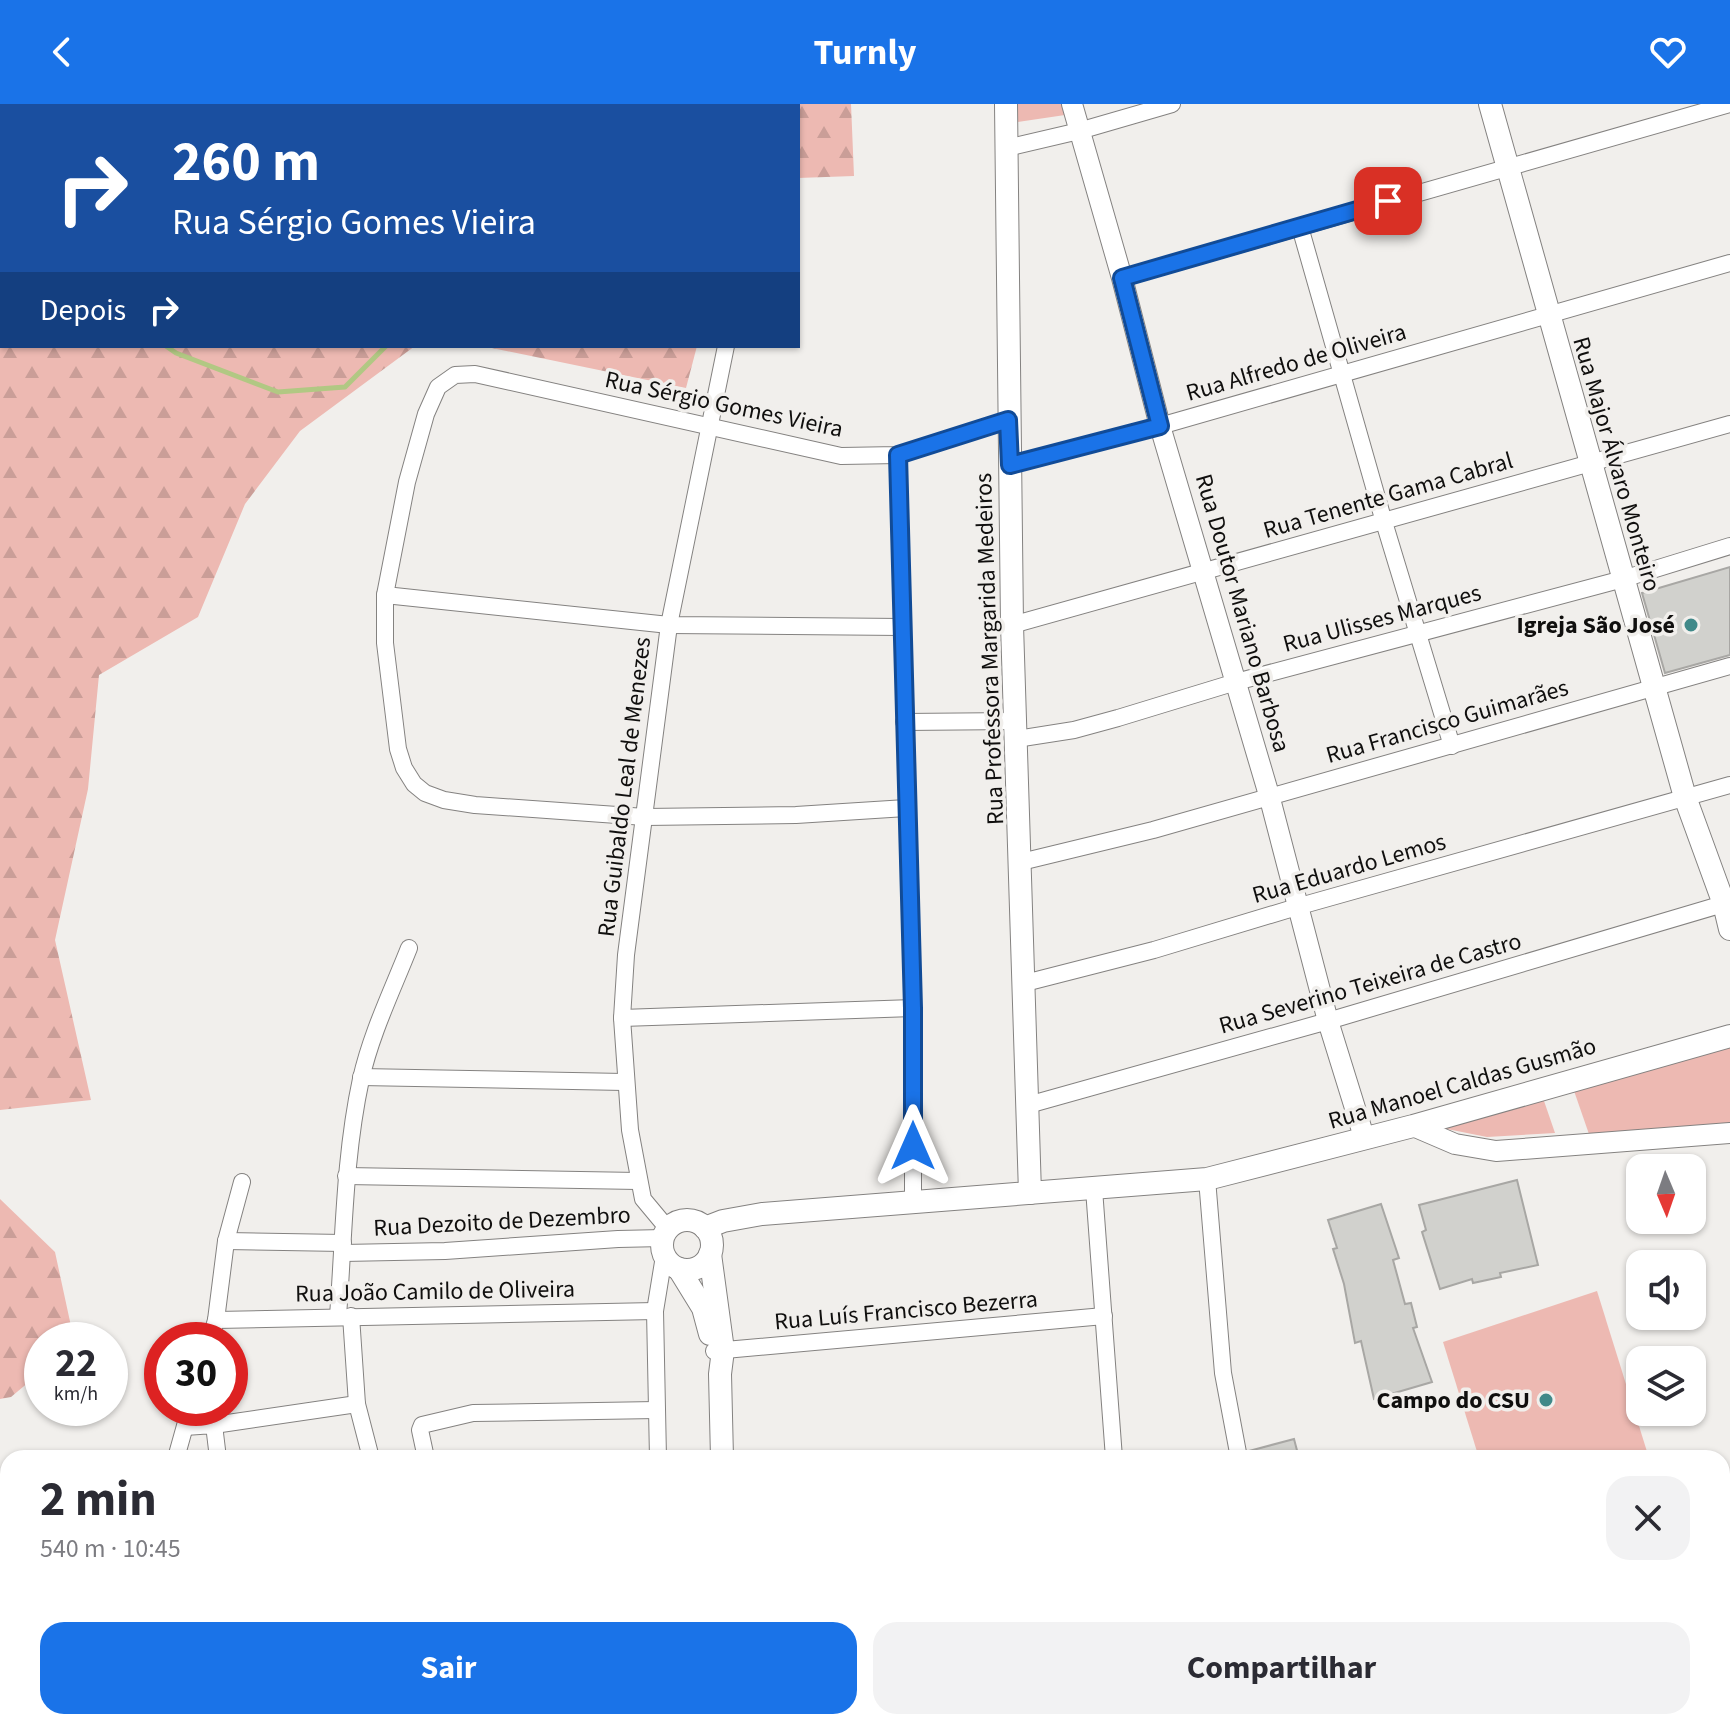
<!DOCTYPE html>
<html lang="pt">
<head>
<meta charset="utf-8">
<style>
  :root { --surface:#fff; --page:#f2f2f3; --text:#2b2b33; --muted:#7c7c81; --accent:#1a73e8 }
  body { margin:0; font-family:"Source Sans 3",sans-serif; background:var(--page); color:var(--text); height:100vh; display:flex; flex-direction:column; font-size:30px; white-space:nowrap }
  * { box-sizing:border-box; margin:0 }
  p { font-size:26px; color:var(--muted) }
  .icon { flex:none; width:44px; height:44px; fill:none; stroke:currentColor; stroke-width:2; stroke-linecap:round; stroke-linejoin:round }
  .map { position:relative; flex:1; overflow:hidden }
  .details { position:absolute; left:0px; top:1346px; width:1730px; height:280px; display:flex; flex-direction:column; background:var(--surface); border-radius:24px 24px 0 0; box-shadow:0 2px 6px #0004 }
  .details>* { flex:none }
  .banner { position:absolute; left:0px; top:0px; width:800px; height:244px; box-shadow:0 2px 6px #0004; background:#1a4fa0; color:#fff; overflow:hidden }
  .needle { width:52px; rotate:178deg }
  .controls { position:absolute; left:1626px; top:1050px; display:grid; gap:16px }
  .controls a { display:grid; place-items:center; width:80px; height:80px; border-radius:16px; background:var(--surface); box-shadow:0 2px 6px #0004; font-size:40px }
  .speed { position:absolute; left:24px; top:1218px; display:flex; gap:16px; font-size:40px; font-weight:700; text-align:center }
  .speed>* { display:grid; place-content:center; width:104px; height:104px; border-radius:50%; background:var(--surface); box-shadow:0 2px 6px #0004; line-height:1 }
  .speed small { font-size:20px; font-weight:400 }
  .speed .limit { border:12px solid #d22; background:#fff; color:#111 }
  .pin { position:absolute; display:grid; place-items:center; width:68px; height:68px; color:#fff; margin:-34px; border-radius:16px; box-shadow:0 4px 12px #0006 }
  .me { position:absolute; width:88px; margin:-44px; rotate:0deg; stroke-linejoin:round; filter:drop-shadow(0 0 6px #0008) }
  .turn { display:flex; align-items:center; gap:28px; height:168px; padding:0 40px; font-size:36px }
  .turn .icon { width:104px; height:104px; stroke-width:2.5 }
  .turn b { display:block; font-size:56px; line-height:68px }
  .then { display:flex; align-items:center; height:76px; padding:0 40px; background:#0003; gap:16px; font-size:30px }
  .round { display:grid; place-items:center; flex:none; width:84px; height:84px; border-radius:24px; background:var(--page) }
  .summary { display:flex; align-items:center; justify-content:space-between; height:136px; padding:0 40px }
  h1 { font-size:48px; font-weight:700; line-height:60px }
  .primary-button { display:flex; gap:16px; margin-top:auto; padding:16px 40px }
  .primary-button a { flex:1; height:92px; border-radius:24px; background:var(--accent); color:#fff; font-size:32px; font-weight:700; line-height:92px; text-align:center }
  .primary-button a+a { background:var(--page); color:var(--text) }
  header { display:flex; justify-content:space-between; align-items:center; height:104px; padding:0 40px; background:var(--accent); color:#fff; font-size:36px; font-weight:700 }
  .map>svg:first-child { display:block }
  .forest { fill:url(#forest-firs) }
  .park { fill:#edb9b2 }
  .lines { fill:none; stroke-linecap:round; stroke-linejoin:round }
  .stream { stroke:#b1c883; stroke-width:5 }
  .building { fill:#d1d1cd; stroke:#a8a7a4; stroke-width:2 }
  .minor-casing { stroke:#848280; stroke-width:18 }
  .tertiary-casing { stroke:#848280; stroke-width:22 }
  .secondary-casing { stroke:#848280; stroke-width:24 }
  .primary-casing { stroke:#a9591e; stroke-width:28 }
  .minor { stroke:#fff; stroke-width:16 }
  .tertiary { stroke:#fff; stroke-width:20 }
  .secondary { stroke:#fff; stroke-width:22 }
  .primary { stroke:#fdb37d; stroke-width:26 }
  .route-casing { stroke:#114b97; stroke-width:20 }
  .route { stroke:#1a73e8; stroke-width:14 }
  .poi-dot { fill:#408989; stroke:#f1efec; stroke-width:3 }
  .labels { text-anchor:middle; stroke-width:7; stroke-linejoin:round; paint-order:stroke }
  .street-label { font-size:24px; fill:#100f0e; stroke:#f1efec }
  .poi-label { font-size:24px; font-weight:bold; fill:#100f0e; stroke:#f1efec; text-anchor:end }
</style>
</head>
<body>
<header><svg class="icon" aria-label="back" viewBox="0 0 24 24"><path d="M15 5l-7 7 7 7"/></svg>Turnly<svg class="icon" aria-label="heart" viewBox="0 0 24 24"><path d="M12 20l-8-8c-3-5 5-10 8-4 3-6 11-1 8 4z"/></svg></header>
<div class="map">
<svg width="1730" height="1626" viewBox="0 0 1730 1626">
  <defs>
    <pattern id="forest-firs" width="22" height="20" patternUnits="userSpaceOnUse" patternTransform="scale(2)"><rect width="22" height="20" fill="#edb9b2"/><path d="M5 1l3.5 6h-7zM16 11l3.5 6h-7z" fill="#ca9e98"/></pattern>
  </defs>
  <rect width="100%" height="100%" fill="#f1efec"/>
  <!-- forest -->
  <g class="forest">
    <polygon points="0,0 851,0 854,72 798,74 798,2 2,2 2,242 415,242 300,327 245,400 198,513 99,571 88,685 55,836 91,996 0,1006"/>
    <polygon points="482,242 697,242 686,284"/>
    <polygon points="0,1095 55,1148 74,1236 42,1236 42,1267 11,1293 0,1295"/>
  </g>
  <!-- park -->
  <g class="park">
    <polygon points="1011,0 1062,0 1065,11 1011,19"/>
    <polygon points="1730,940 1730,1023 1590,1033 1573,984"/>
    <polygon points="1543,994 1555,1029 1487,1033 1437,1023"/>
    <polygon points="1597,1187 1649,1354 1479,1354 1443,1238"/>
  </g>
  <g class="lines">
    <!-- stream -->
    <g class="stream">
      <polyline points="434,0 434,2"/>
      <polyline points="0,141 2,142"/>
      <polyline points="166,242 176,249 278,288 345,283 386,242"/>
    </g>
  </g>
  <!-- building -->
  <g class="building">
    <polygon points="1730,463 1730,551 1665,569 1642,489"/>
    <polygon points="1517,1076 1538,1161 1500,1169 1501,1173 1473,1179 1472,1175 1440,1185 1422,1128 1426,1126 1419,1101"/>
    <polygon points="1381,1100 1399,1154 1393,1156 1405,1200 1411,1199 1417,1223 1413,1224 1432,1278 1374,1295 1361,1237 1355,1239 1344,1180 1333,1145 1337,1144 1328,1116"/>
    <polygon points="1294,1335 1299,1354 1250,1354 1249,1347"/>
  </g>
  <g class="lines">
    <defs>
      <g id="minor">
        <polyline points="1006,44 1079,27 1172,0"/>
        <polyline points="1300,123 1384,418 1452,642"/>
        <polyline points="1122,174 1730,0"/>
        <polyline points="898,351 913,904 913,1097"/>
        <polyline points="1010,361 1160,322 1730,159"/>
        <polyline points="385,491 669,521 902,523"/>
        <polyline points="1012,521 1730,320"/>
        <polyline points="904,618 1015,617"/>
        <polyline points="1016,635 1074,626 1118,614 1236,578 1623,475 1730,442"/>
        <polyline points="906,704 796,711 645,713 475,701 444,696 425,689 414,680 404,664 398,645 385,539 385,491 407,378 426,310 438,283 455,271 475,270 841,352 898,351 1008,316"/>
        <polyline points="1021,758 1153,726 1730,562"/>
        <polyline points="1025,879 1154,846 1300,802 1730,681"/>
        <polyline points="622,914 913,904"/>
        <polyline points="361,973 624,978"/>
        <polyline points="1028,1001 1328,917 1730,798"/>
        <polyline points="346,1072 638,1077"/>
        <polyline points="1207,1075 1223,1269 1239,1354"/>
        <polyline points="1094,1085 1114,1354"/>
        <polyline points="668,1125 643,1095 630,1026 622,914 626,851 669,521 726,242"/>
        <polyline points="226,1137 343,1139"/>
        <polyline points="343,1149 445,1147 618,1135 663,1134"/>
        <path d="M338 1212C344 1133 344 1054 361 975 371 930 392 887 409 844"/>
        <polyline points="351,1212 357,1300 371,1354"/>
        <polyline points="216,1216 655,1207"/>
        <polyline points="210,1236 216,1216 226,1137 242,1078"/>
        <polyline points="714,1247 1104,1212"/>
        <polyline points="214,1321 357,1300"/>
        <polyline points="185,1323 214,1321 218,1354"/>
        <polyline points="176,1354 190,1304"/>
        <polyline points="426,1354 420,1326 422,1321 473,1309 656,1306"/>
        <polyline points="658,1354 655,1207 664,1152"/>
        <polyline points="675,1618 680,1626"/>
        <polyline points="1185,1618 1185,1626"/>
        <polyline points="1305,1618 1307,1626"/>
        <polyline points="812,1626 904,1618"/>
      </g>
      <g id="tertiary">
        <polyline points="1072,0 1122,174 1160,322 1269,691 1328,917 1364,1033"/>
        <polyline points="1413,1022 1455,1040 1496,1047 1730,1029"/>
      </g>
      <g id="secondary">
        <polyline points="1006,0 1012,521 1030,1089"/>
        <polyline points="1490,0 1685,693 1724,800 1730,825"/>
        <circle cx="687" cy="1141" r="25"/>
        <polyline points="705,1124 723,1117 762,1110 1207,1075 1413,1022 1730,932"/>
        <polyline points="710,1150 723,1246 720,1270 722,1354"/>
        <polyline points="679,1165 703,1204 710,1230"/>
        <polyline points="692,1626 695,1618"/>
      </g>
      <g id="primary">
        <polyline points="0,1587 8,1588"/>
        <polyline points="0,1612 8,1613"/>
        <polyline points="41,1618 83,1626"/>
        <polyline points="148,1618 184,1626"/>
      </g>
    </defs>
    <!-- minor casing -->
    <use href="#minor" class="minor-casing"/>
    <!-- tertiary casing -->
    <use href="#tertiary" class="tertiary-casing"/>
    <!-- secondary casing -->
    <use href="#secondary" class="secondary-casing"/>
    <!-- primary casing -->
    <use href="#primary" class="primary-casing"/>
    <!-- minor -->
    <use href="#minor" class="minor"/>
    <!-- tertiary -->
    <use href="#tertiary" class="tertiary"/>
    <!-- secondary -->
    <use href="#secondary" class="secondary"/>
    <!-- primary -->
    <use href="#primary" class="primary"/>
  </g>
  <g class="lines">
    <defs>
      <polyline id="route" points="913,1042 913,904 898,351 1008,316 1010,361 1160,322 1122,174 1388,97"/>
    </defs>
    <!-- route casing -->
    <use href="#route" class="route-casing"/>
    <!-- route -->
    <use href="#route" class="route"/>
  </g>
  <!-- markers -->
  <g class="poi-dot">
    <circle cx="1691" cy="521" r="8"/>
    <circle cx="1546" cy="1296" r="8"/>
  </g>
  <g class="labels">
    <!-- street labels -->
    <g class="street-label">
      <text transform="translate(1296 258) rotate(-16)" y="8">Rua Alfredo de Oliveira</text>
      <text transform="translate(724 300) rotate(12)" y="8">Rua Sérgio Gomes Vieira</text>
      <text transform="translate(1617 360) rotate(74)" y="8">Rua Major Álvaro Monteiro</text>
      <text transform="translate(1388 391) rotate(-16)" y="8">Rua Tenente Gama Cabral</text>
      <text transform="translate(1243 509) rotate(74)" y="8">Rua Doutor Mariano Barbosa</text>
      <text transform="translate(1382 514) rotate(-15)" y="8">Rua Ulisses Marques</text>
      <text transform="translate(989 545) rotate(-92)" y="8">Rua Professora Margarida Medeiros</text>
      <text transform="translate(1447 617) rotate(-16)" y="8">Rua Francisco Guimarães</text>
      <text transform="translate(624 683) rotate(-83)" y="8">Rua Guibaldo Leal de Menezes</text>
      <text transform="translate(1349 764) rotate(-16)" y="8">Rua Eduardo Lemos</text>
      <text transform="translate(1370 879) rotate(-16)" y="8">Rua Severino Teixeira de Castro</text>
      <text transform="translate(1462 979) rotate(-16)" y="8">Rua Manoel Caldas Gusmão</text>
      <text transform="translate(502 1117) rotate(-3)" y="8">Rua Dezoito de Dezembro</text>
      <text transform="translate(435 1187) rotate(-1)" y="8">Rua João Camilo de Oliveira</text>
      <text transform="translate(906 1206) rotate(-5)" y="8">Rua Luís Francisco Bezerra</text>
    </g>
    <!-- poi labels -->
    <g class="poi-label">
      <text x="1675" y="529">Igreja São José</text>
      <text x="1530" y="1304">Campo do CSU</text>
    </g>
  </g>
</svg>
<div class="controls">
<a><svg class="needle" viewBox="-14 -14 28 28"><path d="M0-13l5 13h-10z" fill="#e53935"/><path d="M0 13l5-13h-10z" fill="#7c7c81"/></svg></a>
<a><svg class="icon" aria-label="sound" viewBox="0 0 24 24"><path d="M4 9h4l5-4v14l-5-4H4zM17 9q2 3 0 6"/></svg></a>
<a><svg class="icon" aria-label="layers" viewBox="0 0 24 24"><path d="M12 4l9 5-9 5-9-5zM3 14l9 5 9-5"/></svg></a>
</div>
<div class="speed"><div>22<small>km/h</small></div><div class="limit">30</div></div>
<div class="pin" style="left:1388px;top:97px;background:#d93025"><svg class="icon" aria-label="arrive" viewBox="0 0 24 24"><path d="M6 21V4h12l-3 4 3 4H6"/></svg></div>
<svg class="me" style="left:913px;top:1042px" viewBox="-20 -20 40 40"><path d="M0-17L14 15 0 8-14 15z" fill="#1a73e8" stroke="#fff" stroke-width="4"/></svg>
<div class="banner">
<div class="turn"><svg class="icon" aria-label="right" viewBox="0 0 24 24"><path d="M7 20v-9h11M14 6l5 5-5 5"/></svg><div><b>260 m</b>Rua Sérgio Gomes Vieira</div></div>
<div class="then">Depois<svg class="icon" aria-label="right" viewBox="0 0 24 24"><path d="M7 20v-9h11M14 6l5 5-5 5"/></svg></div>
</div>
<section class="details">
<div class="summary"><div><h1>2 min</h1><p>540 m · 10:45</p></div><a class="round"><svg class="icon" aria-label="close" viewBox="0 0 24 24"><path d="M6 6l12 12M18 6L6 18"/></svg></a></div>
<div class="primary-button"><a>Sair</a><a>Compartilhar</a></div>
</section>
</div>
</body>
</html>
